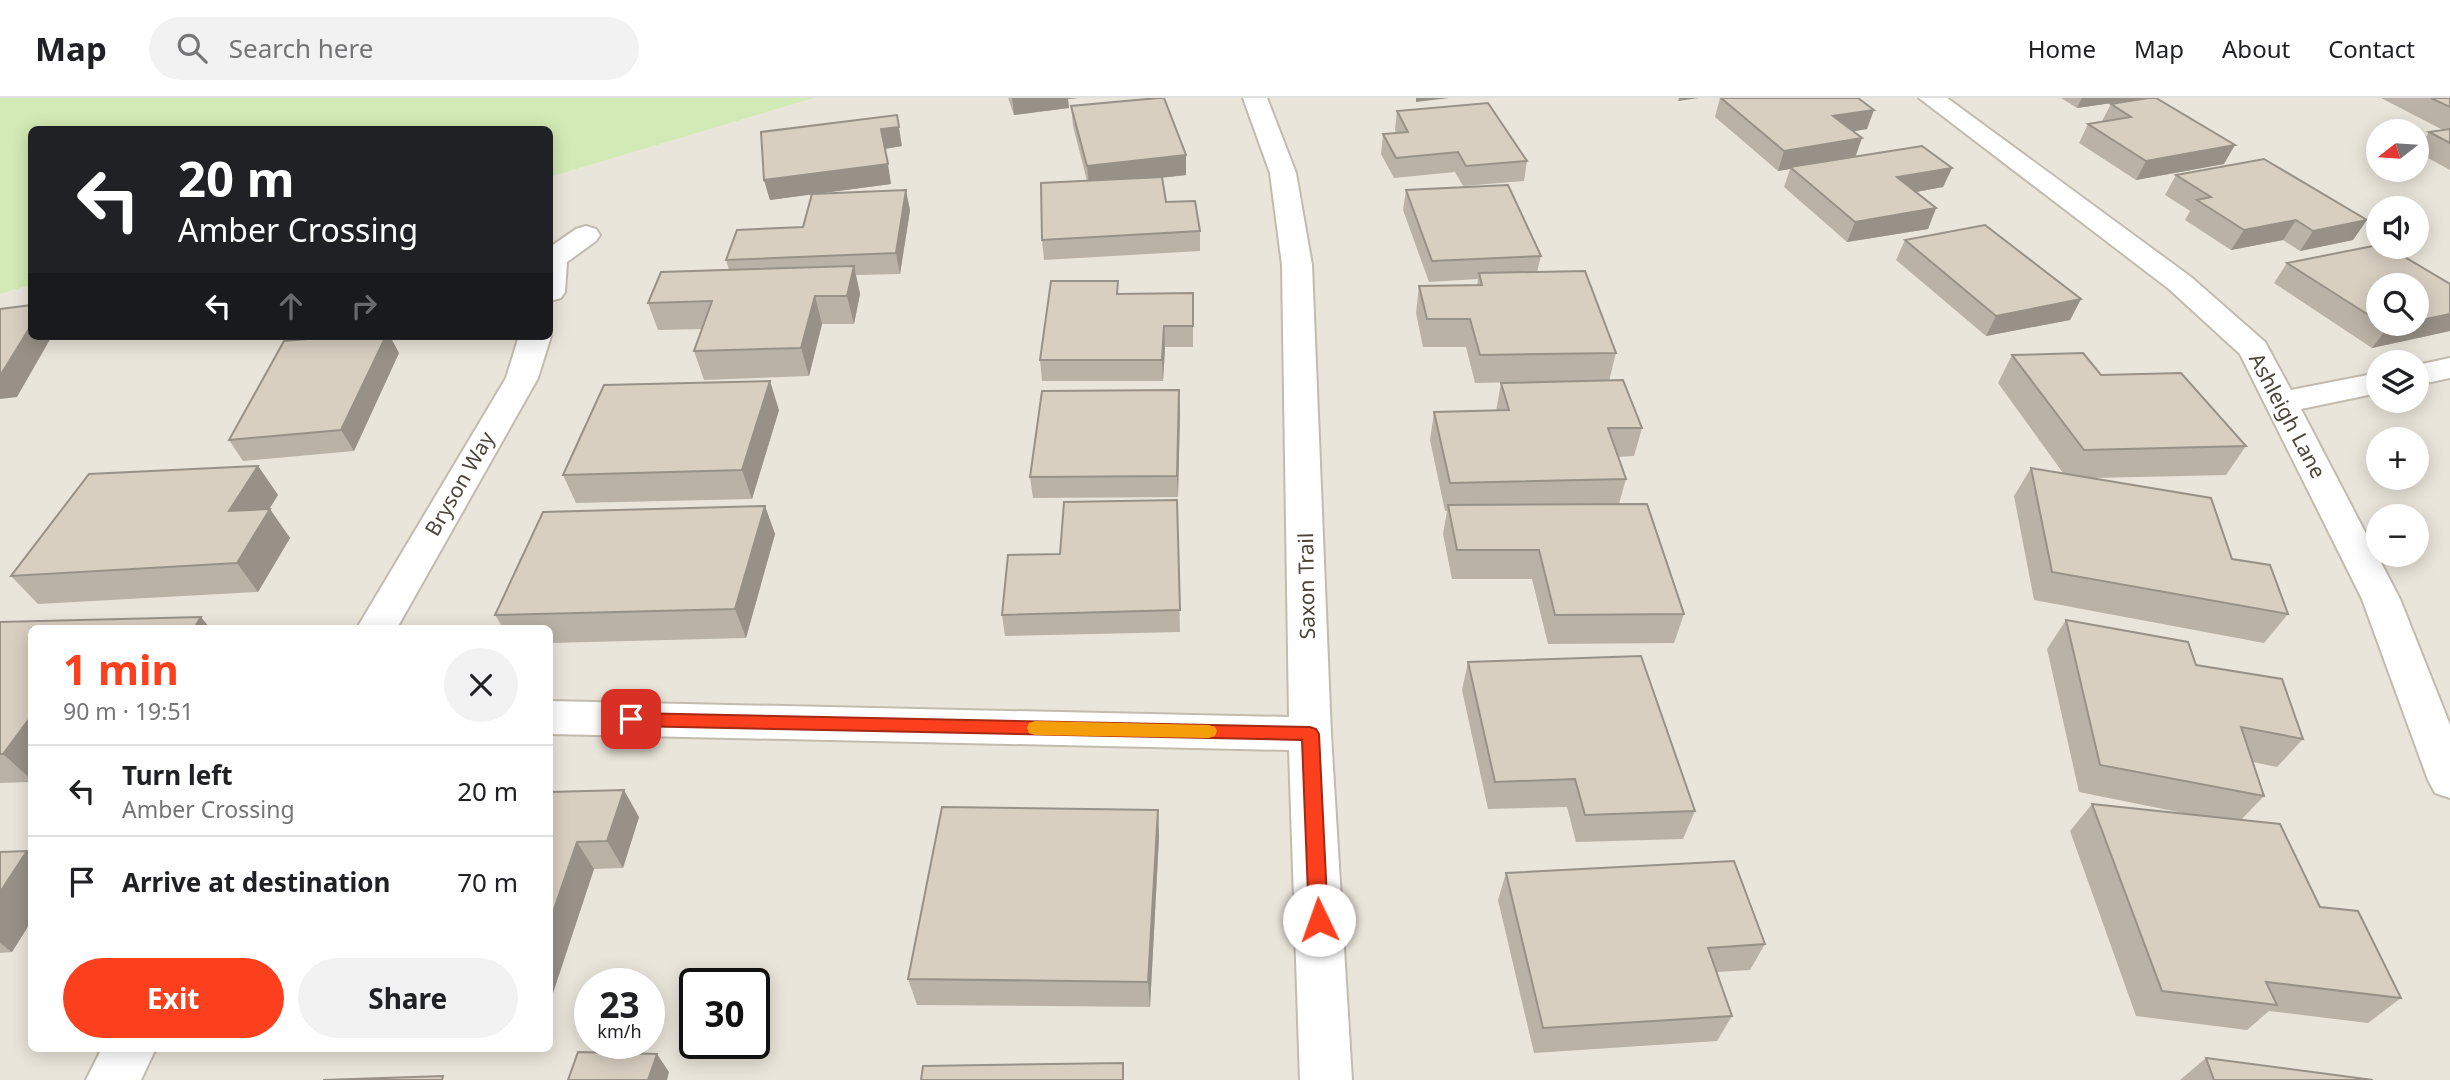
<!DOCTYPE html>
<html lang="en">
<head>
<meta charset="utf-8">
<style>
  :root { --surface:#fff; --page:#f2f2f2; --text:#202124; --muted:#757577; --line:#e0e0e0; --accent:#fc3f1d }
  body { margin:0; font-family:"Noto Sans",sans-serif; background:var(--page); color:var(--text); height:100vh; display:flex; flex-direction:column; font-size:26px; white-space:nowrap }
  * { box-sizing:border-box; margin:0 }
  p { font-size:23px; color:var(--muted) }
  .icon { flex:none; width:38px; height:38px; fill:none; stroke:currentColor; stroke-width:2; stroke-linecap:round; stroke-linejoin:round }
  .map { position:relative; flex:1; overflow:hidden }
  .details { position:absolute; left:28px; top:527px; width:525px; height:427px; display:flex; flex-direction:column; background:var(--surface); border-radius:10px; box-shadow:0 4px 18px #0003 }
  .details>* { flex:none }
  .top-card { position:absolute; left:28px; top:28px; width:525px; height:214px; border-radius:10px; box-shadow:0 4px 18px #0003; background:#202124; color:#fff; overflow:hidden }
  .needle { width:46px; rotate:253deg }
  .tools { position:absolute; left:2366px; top:21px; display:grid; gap:14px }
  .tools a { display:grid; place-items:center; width:63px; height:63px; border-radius:50%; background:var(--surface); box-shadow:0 4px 18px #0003; font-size:35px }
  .speed { position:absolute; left:574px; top:870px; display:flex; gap:14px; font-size:35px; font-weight:700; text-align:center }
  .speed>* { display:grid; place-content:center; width:91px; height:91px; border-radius:50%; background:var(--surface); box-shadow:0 4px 18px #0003; line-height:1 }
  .speed small { font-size:18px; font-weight:400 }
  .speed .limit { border:4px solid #111; border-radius:10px; background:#fff; color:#111 }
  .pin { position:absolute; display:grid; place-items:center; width:60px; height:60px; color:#fff; margin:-30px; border-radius:14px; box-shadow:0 4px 10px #0006 }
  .me { position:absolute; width:77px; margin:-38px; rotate:357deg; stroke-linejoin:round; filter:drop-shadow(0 0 5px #0008) }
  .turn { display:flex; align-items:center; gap:24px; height:147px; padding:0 35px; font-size:32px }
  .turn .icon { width:91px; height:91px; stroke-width:2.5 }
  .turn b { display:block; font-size:49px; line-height:60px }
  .lanes { display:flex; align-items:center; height:66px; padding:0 35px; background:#0003; justify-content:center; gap:35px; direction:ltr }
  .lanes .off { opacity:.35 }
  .round { display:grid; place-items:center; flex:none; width:74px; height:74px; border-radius:37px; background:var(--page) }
  .headline { display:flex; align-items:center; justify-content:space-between; height:119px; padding:0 35px }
  h1 { font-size:42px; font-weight:700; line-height:52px; color:var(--accent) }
  .button { display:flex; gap:14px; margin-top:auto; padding:14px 35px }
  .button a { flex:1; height:80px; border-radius:42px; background:var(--accent); color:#fff; font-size:28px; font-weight:700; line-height:80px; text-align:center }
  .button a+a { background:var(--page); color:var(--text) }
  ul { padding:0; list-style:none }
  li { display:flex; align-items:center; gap:21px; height:91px; padding:0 35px; border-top:2px solid var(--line) }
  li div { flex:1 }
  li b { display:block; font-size:26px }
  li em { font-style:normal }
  header { display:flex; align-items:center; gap:42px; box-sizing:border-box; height:98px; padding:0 35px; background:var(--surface); border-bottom:2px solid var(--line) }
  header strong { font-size:33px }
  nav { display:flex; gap:38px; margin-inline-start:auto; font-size:24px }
  .search { width:490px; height:63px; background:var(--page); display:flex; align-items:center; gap:18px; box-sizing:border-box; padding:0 24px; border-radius:38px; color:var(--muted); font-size:26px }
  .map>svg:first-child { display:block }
  .residential { fill:#eae5da; fill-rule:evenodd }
  .green { fill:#d2eab5 }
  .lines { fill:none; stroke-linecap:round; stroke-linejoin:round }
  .street-casing { stroke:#c2bbae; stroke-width:4 }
  .street { fill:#fff; fill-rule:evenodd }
  .wall { fill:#bab2a6; fill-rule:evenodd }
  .shaded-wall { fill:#979187 }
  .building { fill:#d8cfc1; stroke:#979187; stroke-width:2 }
  .route { fill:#fc3f1d; stroke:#a42913; stroke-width:2 }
  .slow { fill:#f59e0b }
  .labels { text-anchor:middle; stroke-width:5; stroke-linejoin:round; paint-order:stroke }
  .street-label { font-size:21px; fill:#4b4439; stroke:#fff }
</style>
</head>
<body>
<header>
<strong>Map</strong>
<div class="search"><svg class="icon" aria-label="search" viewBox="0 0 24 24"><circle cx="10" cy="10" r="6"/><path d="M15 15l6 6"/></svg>Search here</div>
<nav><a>Home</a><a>Map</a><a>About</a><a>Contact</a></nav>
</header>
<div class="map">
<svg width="2450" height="982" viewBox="0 0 2450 982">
  <rect width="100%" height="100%" fill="#f6f3ec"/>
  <!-- residential -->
  <path class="residential" d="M814 0H2450V982H0V196L31 187 32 238H550V79ZM2378 33H2417V72H2378ZM2378 110H2417V149H2378ZM2378 187H2417V226H2378ZM2378 264H2417V303H2378ZM2378 341H2417V380H2378ZM2378 418H2417V457H2378ZM32 530H550V950H32ZM590 886H649V945H590ZM695 886H754V945H695Z"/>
  <!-- green -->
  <polygon class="green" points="0,0 814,0 550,79 550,32 32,32 31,187 0,196"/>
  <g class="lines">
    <defs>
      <g id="street">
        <polygon points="1243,0 1267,0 1296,75 1312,167 1331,636 1352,982 1300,982 1289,652 550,636 550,603 1289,619 1282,167 1270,75"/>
        <polygon points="1919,0 1947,0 2191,179 2265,244 2291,292 2378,275 2378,295 2301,311 2400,501 2450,627 2450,700 2435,695 2428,682 2362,501 2240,256 2169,191"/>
        <polygon points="586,128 596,131 600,137 596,143 567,164 565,194 561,200 550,203 550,149 576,131"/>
        <polygon points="550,236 551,238 538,280 397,530 357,530 506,280 519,238"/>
        <polygon points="2450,260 2450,280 2417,287 2417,267"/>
        <polygon points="102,950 156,950 141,982 86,982"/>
      </g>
    </defs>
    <!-- street casing -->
    <use href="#street" class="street-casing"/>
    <!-- street -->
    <use href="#street" class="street"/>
  </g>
  <!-- wall -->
  <g class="wall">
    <polygon points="1008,0 1078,0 1068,1 1069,10 1014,17"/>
    <polygon points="1720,0 1858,0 1867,31 1853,33 1855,59 1952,70 1943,89 1916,94 1936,110 1928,131 1847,144 1784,89 1790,71 1778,73 1715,19"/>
    <polygon points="2061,0 2147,0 2077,10"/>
    <polygon points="2381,0 2450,0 2450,72 2417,54 2429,34 2443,32"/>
    <polygon points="2111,6 2224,66 2136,82 2079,45 2088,26 2102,23"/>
    <polygon points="1071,8 1186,57 1186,77 1162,80 1166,104 1200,133 1200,153 1044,162 1042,142 1087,83 1073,28"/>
    <polygon points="1397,13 1527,63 1524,83 1463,88 1455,74 1394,80 1381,56 1383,36 1396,35 1395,32"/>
    <polygon points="761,34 902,48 884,51 891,86 815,96 910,112 900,176 856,177 860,196 854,226 822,226 809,278 704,282 694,253 702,231 658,232 648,205 729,172 726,162 803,129 811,96 770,102 764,82"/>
    <polygon points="2176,77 2353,142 2300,153 2283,142 2231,152 2185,122 2190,113 2165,97"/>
    <polygon points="1406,92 1541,158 1537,174 1616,255 1609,283 1642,330 1634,358 1618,359 1626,381 1619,406 1684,516 1674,545 1548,546 1532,481 1452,481 1443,436 1447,413 1445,413 1430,342 1434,314 1496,313 1501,285 1529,284 1475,285 1466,249 1423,249 1416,215 1419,188 1477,187 1478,181 1429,184 1403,112"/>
    <polygon points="1905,142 2081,201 2070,222 1986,238 1896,162"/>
    <path d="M2378 147V149H2388L2450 186V233L2372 250 2274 185 2287 165ZM2378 187H2417V226H2378Z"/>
    <polygon points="1118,183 1118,196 1193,195 1193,249 1165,249 1163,283 1042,283 1040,262"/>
    <polygon points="399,255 354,353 243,363 229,342"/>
    <polygon points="2012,257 2101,277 2246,348 2226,377 2094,380 2232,461 2288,516 2264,545 2034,502 2014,398 2031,370 2063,375 1998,285"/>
    <polygon points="1179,292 1180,313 1178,399 1033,400 1030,379"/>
    <polygon points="779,312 752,401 576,405 563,377"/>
    <polygon points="258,368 278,397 269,411 290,440 258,494 38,506 11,478"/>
    <polygon points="1177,402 1180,534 1005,538 1002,517 1060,456"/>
    <polygon points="765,408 775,436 746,540 550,545 550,530 503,530 495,517"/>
    <polygon points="2066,522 2196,567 2303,641 2277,669 2253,664 2264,698 2241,722 2401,900 2368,925 2269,913 2247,932 2136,918 2070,733 2092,706 2193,717 2079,694 2047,551"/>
    <polygon points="0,524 32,530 32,684 0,685"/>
    <polygon points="1468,564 1695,713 1683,741 1576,744 1567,709 1488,711 1462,592"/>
    <polygon points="550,694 639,719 623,770 594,771 550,904"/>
    <polygon points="1158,712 1159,739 1150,909 917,907 908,881"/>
    <polygon points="27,753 32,757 32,822 12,854 0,855 0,754"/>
    <polygon points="1506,775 1765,846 1750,872 1717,874 1732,918 1717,943 1534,955 1498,802"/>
    <polygon points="2206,960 2373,982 2180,982"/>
  </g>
  <!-- shaded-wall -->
  <g class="shaded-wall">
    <polygon points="1012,0 1078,0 1068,1 1069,10 1014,17"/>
    <polygon points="1416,0 1449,0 1416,4"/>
    <polygon points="1679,0 1699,0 1678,3"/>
    <polygon points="2082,0 2147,0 2077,10"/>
    <polygon points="1874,12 1867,31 1826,38 1833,18"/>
    <polygon points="897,17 902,48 884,51 881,31"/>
    <polygon points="1862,40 1855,60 1778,73 1784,53"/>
    <polygon points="2235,47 2224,66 2136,82 2146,63"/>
    <polygon points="1186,57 1186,77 1089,87 1087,68"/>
    <polygon points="888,66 891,86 770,102 764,82"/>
    <polygon points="1952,70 1943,89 1889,99 1897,79"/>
    <polygon points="906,92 910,112 900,176 896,155"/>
    <polygon points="1936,110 1928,131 1847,144 1855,124"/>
    <polygon points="2296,122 2283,142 2231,152 2244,132"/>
    <polygon points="2367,122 2353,142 2300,153 2313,133"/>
    <polygon points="854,168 860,196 854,226 847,198"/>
    <polygon points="815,198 822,226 809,278 801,250"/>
    <polygon points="2081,201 2070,222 1986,238 1996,218"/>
    <polygon points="2450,216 2450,233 2372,250 2388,229 2405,226 2417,226 2417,223"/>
    <polygon points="32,226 32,238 52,238 17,299 0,301 0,278"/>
    <polygon points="1164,228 1165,249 1163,283 1162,262"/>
    <polygon points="386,238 390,238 399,255 354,353 341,332"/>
    <polygon points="770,283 779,312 752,401 742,372"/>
    <polygon points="1179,292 1180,313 1178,399 1177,378"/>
    <polygon points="258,368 278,397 250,442 229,413"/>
    <polygon points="765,408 775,436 746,540 735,511"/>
    <polygon points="270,411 290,440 258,494 237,465"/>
    <polygon points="201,519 210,530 194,530"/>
    <polygon points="32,617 32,682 3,656"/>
    <polygon points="624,692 639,719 623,770 607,743"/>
    <polygon points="1158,712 1159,739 1150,909 1148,884"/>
    <polygon points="577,744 594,771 550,904 550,823"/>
    <polygon points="27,753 32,757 32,822 12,854 0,845 0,794"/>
    <polygon points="657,956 669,974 667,982 648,982"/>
  </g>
  <!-- building -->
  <g class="building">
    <polygon points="1158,0 1164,0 1186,57 1087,68 1071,8"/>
    <polygon points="1721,0 1858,0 1874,12 1833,18 1862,40 1784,53"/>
    <polygon points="2148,0 2156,0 2235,47 2146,63 2088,26 2131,19 2111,6"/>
    <polygon points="2431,0 2450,0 2450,9"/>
    <polygon points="1488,5 1527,63 1466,68 1458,54 1396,60 1383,36 1408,34 1397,13"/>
    <polygon points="897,17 899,29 881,31 888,66 764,82 761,34"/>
    <polygon points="2450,31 2450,45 2429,34"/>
    <polygon points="1922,48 1952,70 1897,79 1936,110 1855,124 1790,69"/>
    <polygon points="2264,61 2367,122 2313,133 2296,122 2244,132 2197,102 2211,99 2176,77"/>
    <polygon points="1162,79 1166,104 1195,103 1200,133 1042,142 1041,85"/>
    <polygon points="1508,87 1541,158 1432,163 1406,92"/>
    <polygon points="906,92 896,155 726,162 737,132 803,129 812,96"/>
    <polygon points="1985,127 2081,201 1996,218 1905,142"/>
    <polygon points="2378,147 2378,149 2388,149 2450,186 2450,216 2417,223 2417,187 2378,187 2378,223 2287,165"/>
    <polygon points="854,168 847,198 815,198 801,250 694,253 712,203 648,205 661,174"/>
    <polygon points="1585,173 1616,255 1480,257 1470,221 1427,221 1419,188 1482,187 1479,175"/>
    <polygon points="1051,183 1118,183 1117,196 1193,195 1193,228 1164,228 1162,262 1040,262"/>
    <polygon points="32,207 32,226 0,278 0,211"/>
    <polygon points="2382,226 2405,226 2388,229"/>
    <polygon points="343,238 386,238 341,332 229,342 284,243"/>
    <polygon points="2083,255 2101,277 2181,275 2246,348 2084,352 2012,257"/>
    <polygon points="1623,282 1642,330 1608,330 1626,381 1450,385 1434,314 1509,312 1501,285"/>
    <polygon points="770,283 742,372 563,377 604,287"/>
    <polygon points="1179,292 1177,378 1030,379 1042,293"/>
    <polygon points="258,368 229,413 270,411 237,465 11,478 89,376"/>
    <polygon points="2031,370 2211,400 2232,461 2270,467 2288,516 2052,474"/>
    <polygon points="1177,402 1180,512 1002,517 1008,457 1060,456 1064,404"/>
    <polygon points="1647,406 1684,516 1555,517 1539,452 1457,452 1448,407"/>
    <polygon points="765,408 735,511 495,517 543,414"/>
    <polygon points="201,519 194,530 32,530 32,617 3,656 0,656 0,524"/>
    <polygon points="2066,522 2188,544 2196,567 2282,581 2303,641 2241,629 2264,698 2100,667"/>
    <polygon points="1641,558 1695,713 1585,717 1575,681 1495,684 1468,564"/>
    <polygon points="624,692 607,743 577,744 550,823 550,694"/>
    <polygon points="2092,706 2280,726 2320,809 2358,813 2401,900 2266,884 2277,907 2162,893"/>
    <polygon points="942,709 1158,712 1148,884 908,881"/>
    <polygon points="27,753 0,794 0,754"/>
    <polygon points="1734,763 1765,846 1708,850 1732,918 1543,930 1506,775"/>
    <polygon points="578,954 657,956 648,982 568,982"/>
    <polygon points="2206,960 2373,982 2214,982"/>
    <polygon points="1123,965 1123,982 921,982 923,968"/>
    <polygon points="443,978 442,982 323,982"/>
  </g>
  <!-- route -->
  <polygon class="route" points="631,615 1310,629 1316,631 1319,636 1328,822 1326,828 1319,831 1312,828 1309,822 1302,642 631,628 625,626 622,621 625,617"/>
  <!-- slow -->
  <polygon class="slow" points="1035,623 1209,627 1215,629 1217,633 1215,638 1209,640 1035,637 1029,635 1027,630 1029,625"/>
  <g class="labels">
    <!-- street labels -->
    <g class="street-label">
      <text transform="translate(2287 318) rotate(62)" y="7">Ashleigh Lane</text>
      <text transform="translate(460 386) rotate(-60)" y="7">Bryson Way</text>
      <text transform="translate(1307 488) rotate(-91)" y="7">Saxon Trail</text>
    </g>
  </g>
</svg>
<div class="tools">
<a><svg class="needle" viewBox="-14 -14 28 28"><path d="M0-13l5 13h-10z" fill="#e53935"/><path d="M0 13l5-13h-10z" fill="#757577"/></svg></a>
<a><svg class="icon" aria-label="sound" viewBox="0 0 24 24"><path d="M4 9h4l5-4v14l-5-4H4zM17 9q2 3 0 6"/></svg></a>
<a><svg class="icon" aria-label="search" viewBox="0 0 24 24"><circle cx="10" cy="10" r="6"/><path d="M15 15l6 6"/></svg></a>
<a><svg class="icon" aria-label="layers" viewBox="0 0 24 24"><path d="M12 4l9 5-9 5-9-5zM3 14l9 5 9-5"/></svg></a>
<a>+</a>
<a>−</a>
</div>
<div class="speed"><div>23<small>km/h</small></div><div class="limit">30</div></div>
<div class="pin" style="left:631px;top:621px;background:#d93025"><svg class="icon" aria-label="arrive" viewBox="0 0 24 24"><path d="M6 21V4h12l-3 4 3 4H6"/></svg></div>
<svg class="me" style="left:1319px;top:822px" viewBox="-20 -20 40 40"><circle r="19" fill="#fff"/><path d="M0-13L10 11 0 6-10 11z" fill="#fc3f1d"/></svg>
<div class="top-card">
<div class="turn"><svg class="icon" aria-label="left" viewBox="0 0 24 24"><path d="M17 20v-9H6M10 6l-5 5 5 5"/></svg><div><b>20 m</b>Amber Crossing</div></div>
<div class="lanes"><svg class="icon" aria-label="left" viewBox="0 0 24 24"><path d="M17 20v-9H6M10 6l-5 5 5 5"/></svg><svg class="icon off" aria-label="ahead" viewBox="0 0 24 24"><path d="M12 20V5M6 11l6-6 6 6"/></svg><svg class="icon off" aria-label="right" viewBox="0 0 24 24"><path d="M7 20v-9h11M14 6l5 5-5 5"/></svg></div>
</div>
<section class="details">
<div class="headline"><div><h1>1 min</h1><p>90 m · 19:51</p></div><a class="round"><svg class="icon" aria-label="close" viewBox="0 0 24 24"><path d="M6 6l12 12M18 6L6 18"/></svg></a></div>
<ul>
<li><svg class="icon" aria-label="left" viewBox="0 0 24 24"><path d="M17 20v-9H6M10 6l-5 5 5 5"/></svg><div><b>Turn left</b><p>Amber Crossing</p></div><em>20 m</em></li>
<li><svg class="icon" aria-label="arrive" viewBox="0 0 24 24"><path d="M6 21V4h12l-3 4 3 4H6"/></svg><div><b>Arrive at destination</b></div><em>70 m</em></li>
</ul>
<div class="button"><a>Exit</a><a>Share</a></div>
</section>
</div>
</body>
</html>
